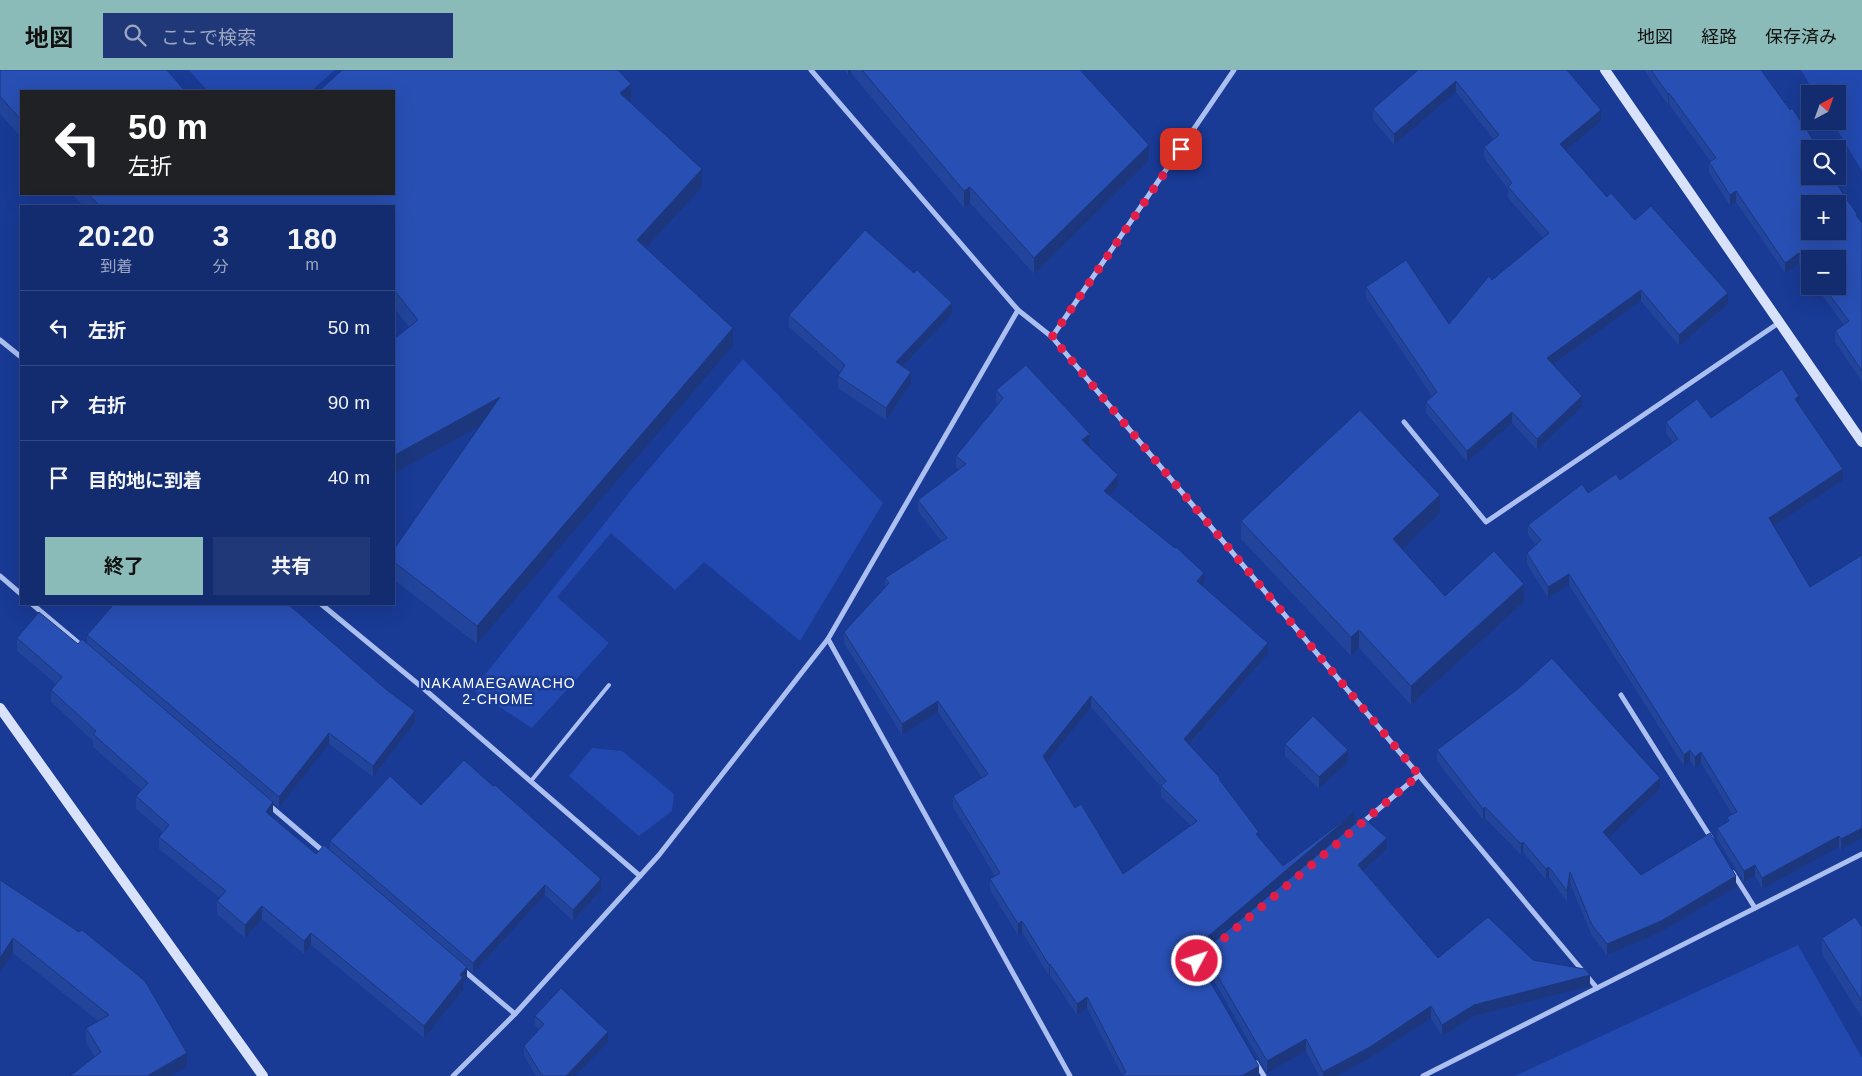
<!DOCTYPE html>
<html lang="ja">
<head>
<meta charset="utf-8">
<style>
  :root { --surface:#132c70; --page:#203878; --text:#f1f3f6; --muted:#9da7c3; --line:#324883; --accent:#8bbbb9 }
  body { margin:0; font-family:Helvetica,"Noto Sans JP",sans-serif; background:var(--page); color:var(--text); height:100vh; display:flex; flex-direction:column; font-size:19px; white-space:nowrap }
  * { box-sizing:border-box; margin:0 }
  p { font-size:16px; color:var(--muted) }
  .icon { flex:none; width:28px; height:28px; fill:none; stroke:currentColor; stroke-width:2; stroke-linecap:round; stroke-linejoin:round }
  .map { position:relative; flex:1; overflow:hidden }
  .panel { position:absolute; left:20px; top:135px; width:375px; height:400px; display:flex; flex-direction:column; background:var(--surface); border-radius:0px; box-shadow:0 5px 20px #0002,0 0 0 1px var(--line) }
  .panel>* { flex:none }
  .hud { position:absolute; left:20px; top:20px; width:375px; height:105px; border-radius:0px; box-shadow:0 5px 20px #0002,0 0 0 1px var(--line); background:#202124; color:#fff; overflow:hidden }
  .needle { width:32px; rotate:41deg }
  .tools { position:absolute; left:1801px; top:15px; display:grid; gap:10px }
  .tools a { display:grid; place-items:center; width:45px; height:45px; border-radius:0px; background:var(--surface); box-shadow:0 5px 20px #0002,0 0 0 1px var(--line); font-size:25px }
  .pin { position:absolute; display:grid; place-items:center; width:42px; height:42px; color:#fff; margin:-21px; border-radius:10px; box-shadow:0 2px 8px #0006 }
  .me { position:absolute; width:55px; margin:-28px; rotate:50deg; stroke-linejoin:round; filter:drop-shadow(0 0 4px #0008) }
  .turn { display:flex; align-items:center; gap:18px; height:105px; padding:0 25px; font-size:22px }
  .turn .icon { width:65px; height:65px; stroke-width:2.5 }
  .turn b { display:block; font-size:35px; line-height:42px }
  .eta { display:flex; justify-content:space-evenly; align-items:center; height:85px; text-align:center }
  .eta b { font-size:30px; font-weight:700; line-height:35px }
  .action { display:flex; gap:10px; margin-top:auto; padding:10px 25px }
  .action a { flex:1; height:58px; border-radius:0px; background:var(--accent); color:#111; font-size:20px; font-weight:700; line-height:58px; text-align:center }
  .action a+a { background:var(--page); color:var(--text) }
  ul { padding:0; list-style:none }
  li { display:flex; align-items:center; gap:15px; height:75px; padding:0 25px; border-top:1px solid var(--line) }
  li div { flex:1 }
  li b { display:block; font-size:19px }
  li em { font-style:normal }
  header { display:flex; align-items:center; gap:30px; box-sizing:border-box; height:70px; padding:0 25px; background:var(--accent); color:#111 }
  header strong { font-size:24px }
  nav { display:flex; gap:28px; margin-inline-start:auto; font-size:18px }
  .search { width:350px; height:45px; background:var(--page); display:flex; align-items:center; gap:12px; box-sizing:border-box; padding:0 18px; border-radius:0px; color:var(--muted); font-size:19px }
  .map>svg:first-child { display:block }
  .green { fill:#2249af }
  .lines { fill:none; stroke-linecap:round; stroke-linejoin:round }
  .lane { stroke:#abbff0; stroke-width:4 }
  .street { stroke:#abbff0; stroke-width:5 }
  .secondary { stroke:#d9e2fb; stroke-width:10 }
  .wall { fill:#22449b; fill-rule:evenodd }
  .shaded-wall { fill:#1c377e }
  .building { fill:#284fb4; stroke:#1c377e; fill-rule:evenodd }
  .route { stroke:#e11d48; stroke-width:9; stroke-dasharray:0 16.2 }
  .labels { text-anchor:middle; stroke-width:5; stroke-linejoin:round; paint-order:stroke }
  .neighbourhood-label { font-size:14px; letter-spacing:1px; fill:#fff; stroke:#193a95 }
</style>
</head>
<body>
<header>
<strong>地図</strong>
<div class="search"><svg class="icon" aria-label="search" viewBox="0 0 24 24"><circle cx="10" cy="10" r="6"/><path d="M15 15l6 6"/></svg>ここで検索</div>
<nav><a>地図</a><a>経路</a><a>保存済み</a></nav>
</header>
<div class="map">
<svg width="1862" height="1006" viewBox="0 0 1862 1006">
  <rect width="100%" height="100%" fill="#193a95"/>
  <!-- green -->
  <g class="green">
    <polygon points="189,0 335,0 311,21 208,21"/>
    <polygon points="1801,0 1862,0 1862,101 1832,51 1838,51 1838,24 1815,24"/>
    <polygon points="743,289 883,433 800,571 704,492 675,520 611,463 557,527 609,573 532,658 473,620 631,420"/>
    <polygon points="592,678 622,681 674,724 672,741 639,766 569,706"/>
    <polygon points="1798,875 1862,988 1862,1006 1515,1006"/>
  </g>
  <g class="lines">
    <!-- lane -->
    <polyline class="lane" points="531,711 609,615"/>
    <!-- street -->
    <g class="street">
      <polyline points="811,0 1018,240 1052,267 1597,918"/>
      <polyline points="1052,267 1234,0"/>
      <polyline points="0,270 21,287"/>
      <polyline points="1404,352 1486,452 1780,252"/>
      <polyline points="0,506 21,524"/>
      <polyline points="32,534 82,576"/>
      <polyline points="321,534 423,618 640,806"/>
      <polyline points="828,569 1070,1006"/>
      <polyline points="1621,625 1711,768"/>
      <polyline points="270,736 324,782"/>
      <polyline points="1362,753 1419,705"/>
      <polyline points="1733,803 1755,838"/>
      <polyline points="1200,895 1197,891 1208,882"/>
      <polyline points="462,899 515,944"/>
      <polyline points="1256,993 1264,1006"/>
      <polyline points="453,1006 515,944 659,785 828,569 1018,240"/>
      <polyline points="1423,1006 1862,784"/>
    </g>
    <!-- secondary -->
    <g class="secondary">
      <polyline points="1605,0 1862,372"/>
      <polyline points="0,638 263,1006"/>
    </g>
  </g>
  <!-- wall -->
  <g class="wall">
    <polygon points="0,0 21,21 21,67 0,44"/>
    <polygon points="844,0 1080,0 1149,91 1034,204 970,133 964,138 851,3 848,5"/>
    <polygon points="1418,0 1601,51 1565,80 1607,127 1728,234 1679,276 1641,231 1553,295 1582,337 1537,380 1512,353 1467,392 1426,343 1426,332 1432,326 1366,228 1366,217 1449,254 1492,210 1543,168 1508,128 1508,119 1484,88 1484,77 1494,70 1456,22 1394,75 1373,50 1373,39"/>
    <polygon points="1644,0 1761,0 1814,79 1810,79 1862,153 1862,312 1835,272 1835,261 1844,255 1815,216 1838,216 1810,189 1810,209 1799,194 1785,203 1736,132 1730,136 1709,103 1709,92 1710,91 1669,34 1668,35"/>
    <polygon points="630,32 702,117 646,178 733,276 477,574 394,510 394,479 480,356 395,403 394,401 394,269 409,257 394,238 394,136 83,136 72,124 394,124"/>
    <polygon points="952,244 903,297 911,314 886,350 838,318 838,306 840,302 789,257 789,245"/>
    <path d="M996 320 1090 375 1088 376 1118 416 1110 425 1204 514 1203 516 1268 584 1189 675 1220 711 1259 767 1283 796 1355 753 1387 779 1364 801 1438 888 1533 890 1590 916 1474 946 1442 966 1431 948 1370 988 1337 1006H1319L1306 981 1267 1003 1203 892V881L1196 887 1259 1006 1122 1005 1087 938 1077 945 1050 905 1049 906 1022 862 1018 865 990 820V809L995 806 953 737V726L982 708 938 642 902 665 844 573V562L885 517V508L941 471 918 441V430L959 400 956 397V386L998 334 996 332ZM1091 637 1161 717V727L1191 756 1123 804 1075 738 1047 692Z"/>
    <polygon points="1799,334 1843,410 1773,456 1810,517 1862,485 1862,768 1841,780 1839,777 1762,819 1755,806 1744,812 1717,769 1717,758 1727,752 1727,747 1732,744 1701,693 1695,698 1690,691 1684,696 1569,515 1548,528 1527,494 1527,483 1536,475 1528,465 1528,455 1588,423 1620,410 1673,373 1666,363 1666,352 1711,348"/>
    <polygon points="1440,443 1402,479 1445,526 1524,532 1411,635 1359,578 1351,586 1241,469 1241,451"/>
    <polygon points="87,565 415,652 373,707 329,674 279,738 273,733 273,745 272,747 316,784 330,780 330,771 421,735 601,820 573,851 545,825 473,903 467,898 467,909 463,914 463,920 424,968 311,875 304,884 262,849 245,868 217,844 217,831 220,828 159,779 159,767 163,762 136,739 136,726 142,720 93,677 93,671 51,632 51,620 56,614 17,581 17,568 78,574 87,574"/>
    <polygon points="1285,674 1348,692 1319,719 1285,686"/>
    <polygon points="1437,680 1660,719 1608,768 1641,805 1736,817 1661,862 1607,885 1592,866 1570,813 1567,832 1549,807 1546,810 1523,782 1521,785 1485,748 1483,750 1437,691"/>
    <polygon points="0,810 187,997 172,1006 70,1006 95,987 86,973 86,958 98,951 13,883"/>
    <polygon points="1862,857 1862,948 1822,884 1822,868"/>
    <polygon points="535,946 608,972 575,1006 536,1006 524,986 524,976 539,959 535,955"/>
  </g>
  <!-- shaded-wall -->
  <g class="shaded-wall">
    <polygon points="848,0 851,0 851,3 848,5"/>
    <polygon points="1456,11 1456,22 1394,75 1394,64"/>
    <polygon points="631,14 631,32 620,23"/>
    <polygon points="1669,23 1669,34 1668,35 1668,24"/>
    <polygon points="1601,40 1601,51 1560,85 1560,74"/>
    <polygon points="1814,71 1814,79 1810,79 1809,74"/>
    <polygon points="1149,75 1149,91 1034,204 1034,188"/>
    <polygon points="702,99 702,117 637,188 637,170"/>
    <polygon points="970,117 970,133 964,138 964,121"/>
    <polygon points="1736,121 1736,132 1730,136 1730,125"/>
    <polygon points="1799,183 1799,194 1785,203 1785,193"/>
    <polygon points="1641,220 1641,231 1547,299 1547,288"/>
    <polygon points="1728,223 1728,234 1679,276 1679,265"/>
    <polygon points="952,233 952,244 896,304 896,292"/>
    <polygon points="733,258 733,276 477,574 477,556"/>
    <polygon points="911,302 911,314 886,350 886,338"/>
    <polygon points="1582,326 1582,337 1537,380 1537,369"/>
    <polygon points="1799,326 1799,337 1795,329"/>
    <polygon points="500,327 500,345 395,403 395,385"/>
    <polygon points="1512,342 1512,353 1467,392 1467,381"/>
    <polygon points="1090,364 1090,375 1082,382 1082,370"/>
    <polygon points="1843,399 1843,410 1769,459 1769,448"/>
    <polygon points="1118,405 1118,416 1104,432 1104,421"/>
    <polygon points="1440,425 1440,443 1393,488 1393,469"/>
    <polygon points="1204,503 1204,514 1197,522 1197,511"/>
    <polygon points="1569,504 1569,515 1548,528 1548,517"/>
    <polygon points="1524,514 1524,532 1411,635 1411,616"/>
    <polygon points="1359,560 1359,578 1351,586 1351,567"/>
    <polygon points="1268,573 1268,584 1184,680 1184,669"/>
    <polygon points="1091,626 1091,637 1043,697 1043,686"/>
    <polygon points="938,631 938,642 902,665 902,654"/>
    <polygon points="415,641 415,652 373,707 373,696"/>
    <polygon points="329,663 329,674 279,738 279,727"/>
    <polygon points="1348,680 1348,692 1319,719 1319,707"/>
    <polygon points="1690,680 1690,691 1684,696 1684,685"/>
    <polygon points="1701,682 1701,693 1695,698 1695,687"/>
    <polygon points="1660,708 1660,719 1603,773 1603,762"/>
    <polygon points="273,732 273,745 266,754 266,742"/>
    <polygon points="1485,737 1485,748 1483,750 1483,739"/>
    <polygon points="1355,742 1355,753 1193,890 1193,879"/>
    <polygon points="1862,758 1862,768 1841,780 1841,769"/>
    <polygon points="1839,766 1839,777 1762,819 1762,808"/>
    <polygon points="1387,768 1387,779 1358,806 1358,795"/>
    <polygon points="1523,772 1523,782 1521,785 1521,774"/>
    <polygon points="1755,795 1755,806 1744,812 1744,801"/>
    <polygon points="1549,797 1549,807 1546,810 1546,799"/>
    <polygon points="1570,802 1570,813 1567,832 1567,821"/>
    <polygon points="1736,806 1736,817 1661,862 1607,885 1607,874"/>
    <polygon points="601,809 601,820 573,851 573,840"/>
    <polygon points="545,815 545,825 473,903 473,893"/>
    <polygon points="262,836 262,849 245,868 245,855"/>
    <polygon points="1022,851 1022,862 1018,865 1018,854"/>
    <polygon points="311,863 311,875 304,884 304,871"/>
    <polygon points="13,868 13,883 0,902 0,888"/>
    <polygon points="1050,894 1050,905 1049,906 1049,895"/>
    <polygon points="467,897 467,909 463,914 463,920 424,968 424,956 460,905"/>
    <polygon points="1590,905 1590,916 1474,946 1442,966 1442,955 1474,935"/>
    <polygon points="1087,927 1087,938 1077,945 1077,934"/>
    <polygon points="1431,936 1431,948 1370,988 1337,1006 1323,1006 1323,1002"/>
    <polygon points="608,962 608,972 575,1006 566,1006"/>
    <polygon points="1306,969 1306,981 1267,1003 1267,991"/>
    <polygon points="187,983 187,997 172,1006 147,1006"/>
    <polygon points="1259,996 1259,1006 1242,1006"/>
  </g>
  <!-- building -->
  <g class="building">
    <polygon points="0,0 167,0 185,21 21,21 21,50 0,26"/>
    <polygon points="342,0 618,0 631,14 620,23 702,99 637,170 733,258 477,556 394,492 394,479 500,327 395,385 394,383 394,269 418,250 394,220 394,136 100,136 88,124 394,124 394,21 319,21"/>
    <polygon points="862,0 1080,0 1149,75 1034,188 970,117 964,121"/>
    <polygon points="1418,0 1567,0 1601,40 1560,74 1607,127 1611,123 1635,150 1651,136 1728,223 1679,265 1641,220 1547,288 1582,326 1537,369 1512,342 1467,381 1426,332 1437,322 1366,217 1406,190 1449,254 1489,206 1492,210 1549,163 1508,117 1512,113 1484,77 1499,65 1456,11 1394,64 1373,39"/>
    <path d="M1651 0H1761L1790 40 1792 38 1814 71 1809 74 1812 79H1810V106H1831L1857 144 1856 145 1862 153V301L1835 261 1849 251 1823 216H1838V189H1810V198L1799 183 1785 193 1736 121 1730 125 1709 92 1716 88 1669 23 1668 24ZM1810 134H1838V161H1810Z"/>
    <polygon points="865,160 914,203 917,200 952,233 896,292 911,302 886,338 838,306 845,295 789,245"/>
    <path d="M1026 295 1090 364 1082 370 1118 405 1104 421 1175 478 1176 477 1204 503 1197 511 1268 573 1184 669 1220 708 1219 709 1259 762 1256 764 1283 796 1355 742 1193 879V882L1259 996 1242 1006H1121L1126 1002 1087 927 1077 934 1050 894 1049 895 1022 851 1018 854 990 809 1000 803 953 726 988 704 938 631 902 654 844 562 889 513 885 508 947 468 918 430 966 394 956 386 1003 328 996 320ZM1091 626 1166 711 1161 716 1197 751 1123 804 1081 734 1075 738 1043 686Z"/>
    <polygon points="1782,299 1799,326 1795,329 1843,399 1769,448 1810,517 1862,485 1862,758 1841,769 1839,766 1762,808 1755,795 1744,801 1717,758 1729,751 1727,747 1737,742 1701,682 1695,687 1690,680 1684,685 1569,504 1548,517 1527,483 1541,470 1528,455 1582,414 1588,423 1616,404 1620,410 1678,369 1666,352 1697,329 1711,348"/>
    <polygon points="1360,340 1440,425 1393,469 1445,526 1494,481 1524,514 1411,616 1359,560 1351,567 1241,451"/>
    <polygon points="114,534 288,534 388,621 415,641 373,696 329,663 279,727 87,565"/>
    <polygon points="39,542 78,574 82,569 273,732 266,742 316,784 324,775 467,897 460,905 463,907 424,956 311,863 304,871 262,836 245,855 217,831 226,821 159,767 169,755 136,726 148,713 93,664 96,661 51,620 62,607 17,568"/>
    <polygon points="1552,588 1660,708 1603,762 1641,805 1710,763 1736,806 1661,851 1607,874 1592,855 1570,802 1567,821 1549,797 1546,799 1523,772 1521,774 1485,737 1483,739 1437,680 1519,618"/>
    <polygon points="1313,646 1348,680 1319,707 1285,674"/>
    <polygon points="464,690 493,716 495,715 601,809 573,840 545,815 473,893 330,771 390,706 421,735"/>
    <polygon points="1363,747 1387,768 1358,795 1438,888 1488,847 1533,890 1585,899 1590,905 1474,935 1442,955 1431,936 1370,977 1323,1002 1306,969 1267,991 1203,881"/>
    <polygon points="0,810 79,862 82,860 145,911 187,983 147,1006 70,1006 101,982 86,958 109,945 13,868 0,888"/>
    <polygon points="1855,847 1862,857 1862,931 1822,868"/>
    <polygon points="561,918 608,962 566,1006 543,1006 541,1004 524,976 544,954 535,946"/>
  </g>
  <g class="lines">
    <!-- route -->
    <polyline class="route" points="1181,79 1052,267 1419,705 1197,891"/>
  </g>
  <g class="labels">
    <!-- neighbourhood labels -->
    <g class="neighbourhood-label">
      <text x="498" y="618">NAKAMAEGAWACHO<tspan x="498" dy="16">2-CHOME</tspan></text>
    </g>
  </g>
</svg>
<div class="tools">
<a><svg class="needle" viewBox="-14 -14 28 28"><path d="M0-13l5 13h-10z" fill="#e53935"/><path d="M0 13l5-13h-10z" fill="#9da7c3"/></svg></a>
<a><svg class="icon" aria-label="search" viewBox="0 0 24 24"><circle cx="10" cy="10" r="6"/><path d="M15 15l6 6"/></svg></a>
<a>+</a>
<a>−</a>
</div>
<div class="pin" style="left:1181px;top:79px;background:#d93025"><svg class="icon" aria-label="arrive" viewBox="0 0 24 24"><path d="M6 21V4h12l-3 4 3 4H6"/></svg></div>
<svg class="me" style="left:1197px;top:891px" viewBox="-20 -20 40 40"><circle r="17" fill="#e11d48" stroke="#fff" stroke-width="3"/><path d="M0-11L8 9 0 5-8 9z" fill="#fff"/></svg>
<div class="hud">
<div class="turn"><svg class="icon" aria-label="left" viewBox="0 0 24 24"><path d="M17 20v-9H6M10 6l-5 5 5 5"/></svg><div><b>50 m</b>左折</div></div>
</div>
<section class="panel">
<div class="eta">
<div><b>20:20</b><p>到着</p></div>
<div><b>3</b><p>分</p></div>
<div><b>180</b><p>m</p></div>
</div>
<ul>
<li><svg class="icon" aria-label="left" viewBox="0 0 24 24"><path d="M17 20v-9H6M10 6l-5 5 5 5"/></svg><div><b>左折</b></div><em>50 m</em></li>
<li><svg class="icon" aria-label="right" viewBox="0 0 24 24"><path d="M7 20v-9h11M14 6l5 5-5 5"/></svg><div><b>右折</b></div><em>90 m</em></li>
<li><svg class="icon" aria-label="arrive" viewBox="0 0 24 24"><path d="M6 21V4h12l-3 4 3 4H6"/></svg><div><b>目的地に到着</b></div><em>40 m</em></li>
</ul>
<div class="action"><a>終了</a><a>共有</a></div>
</section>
</div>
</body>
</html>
